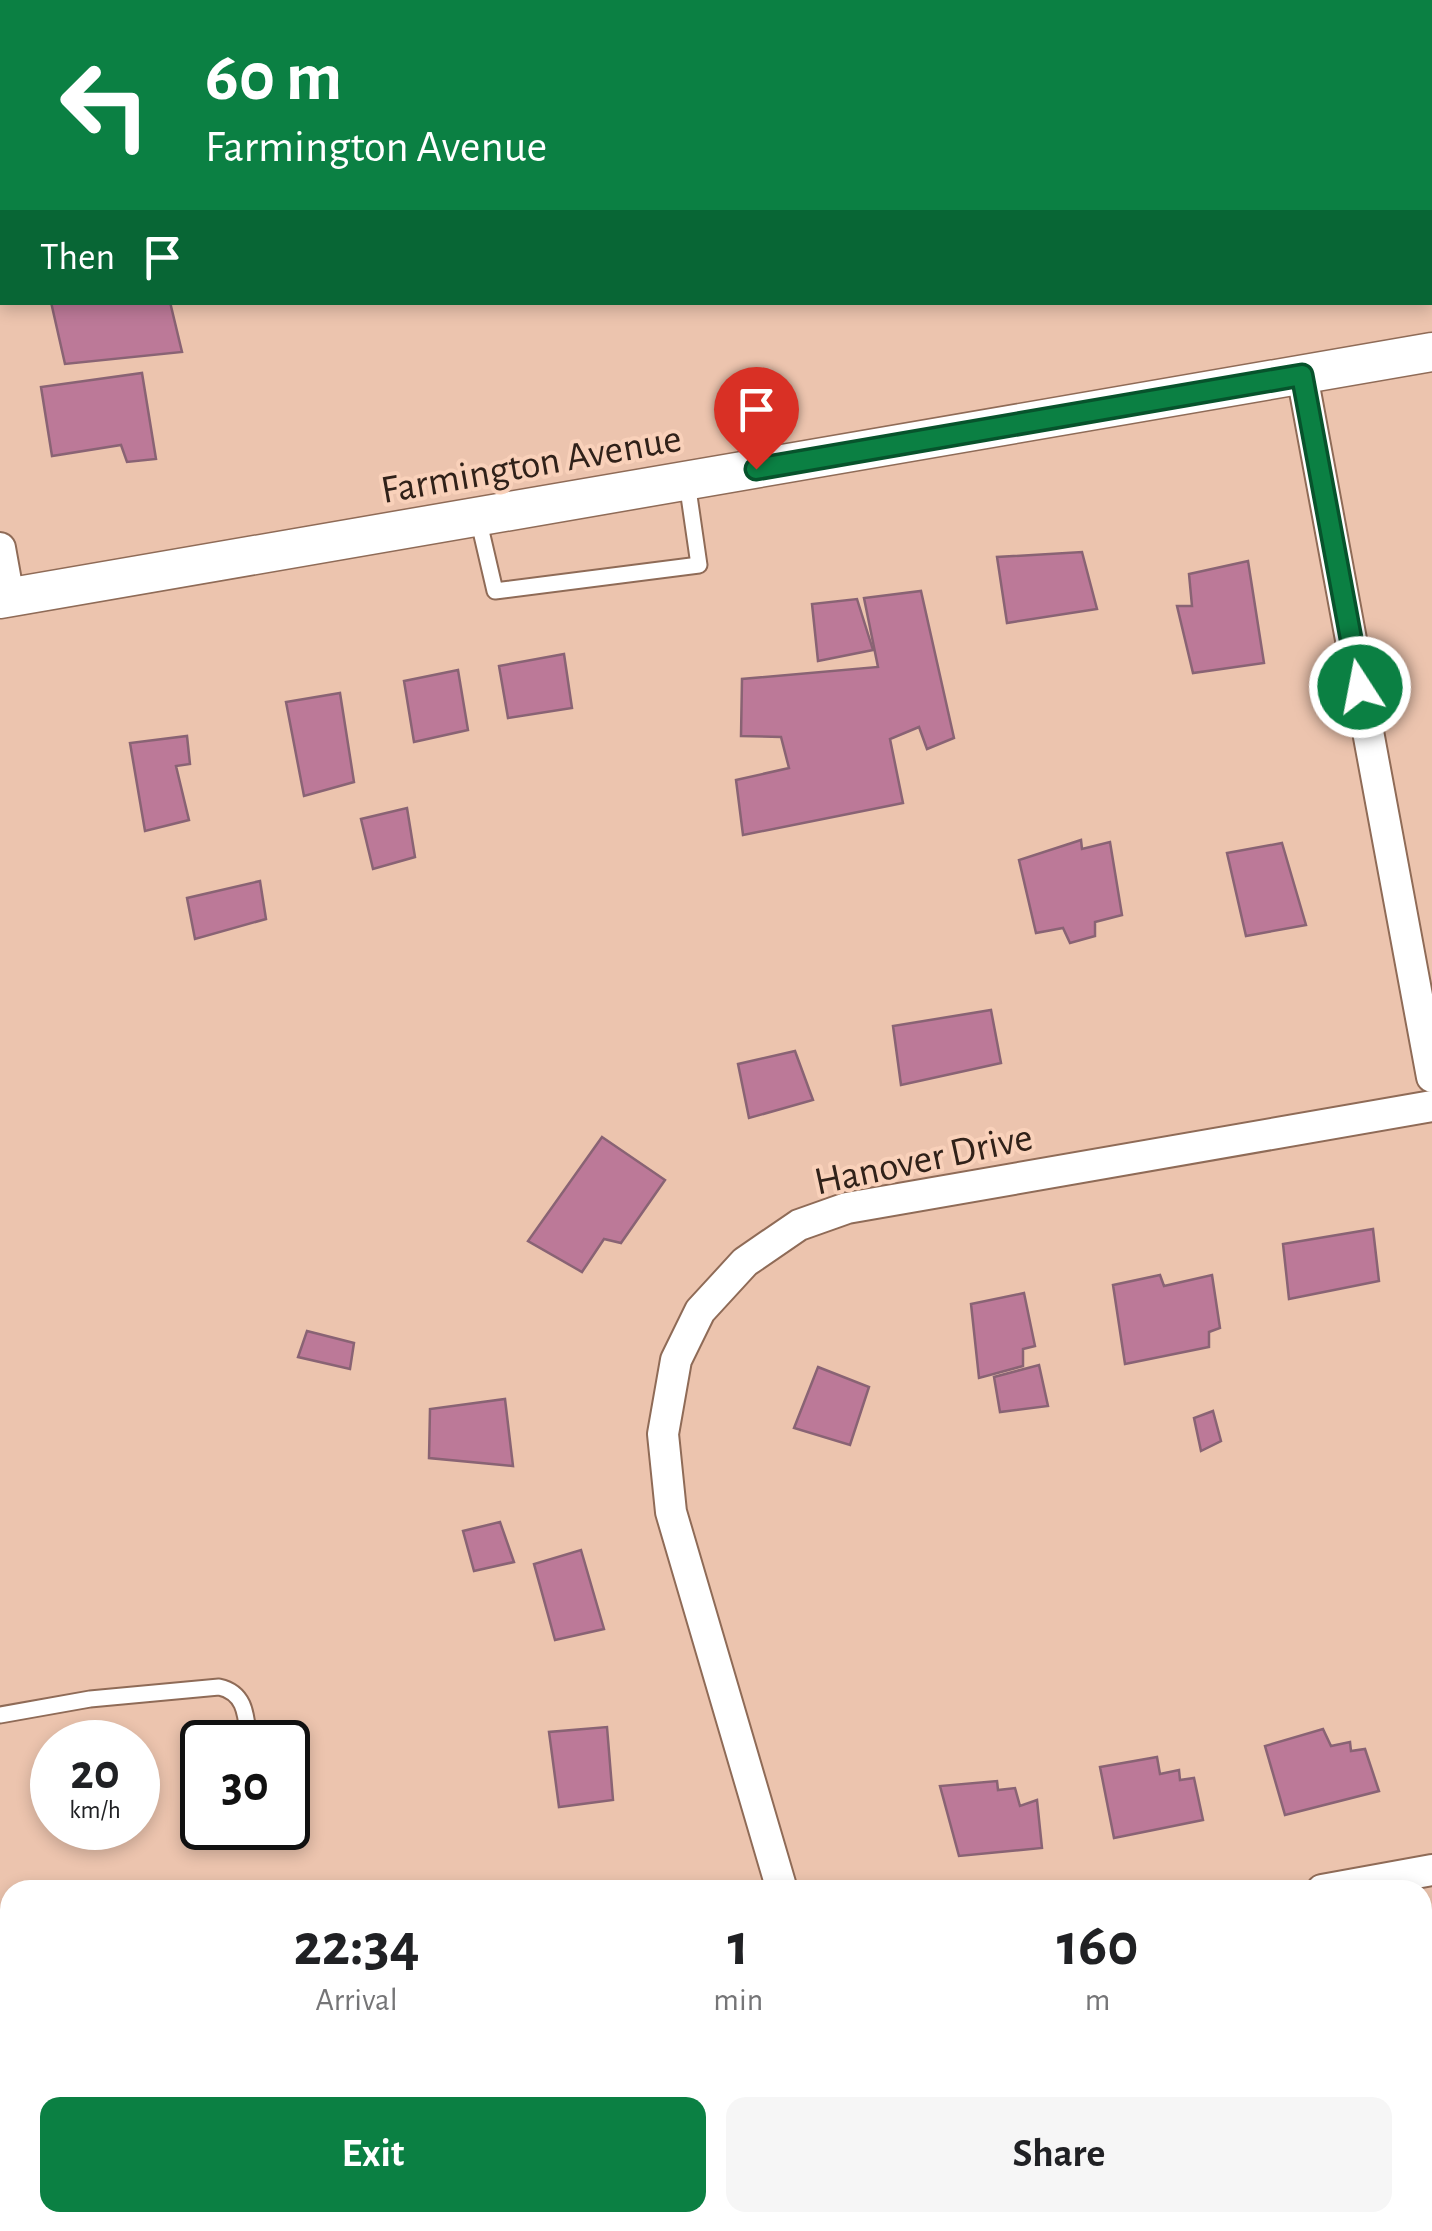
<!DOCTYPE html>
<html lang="en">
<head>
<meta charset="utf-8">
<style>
  :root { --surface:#fff; --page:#f6f6f6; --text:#202124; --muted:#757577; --accent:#0b8043 }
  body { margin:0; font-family:"Alegreya Sans",sans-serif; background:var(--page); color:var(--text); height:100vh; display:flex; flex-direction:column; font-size:38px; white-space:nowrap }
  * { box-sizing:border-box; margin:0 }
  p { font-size:32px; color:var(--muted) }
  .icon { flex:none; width:55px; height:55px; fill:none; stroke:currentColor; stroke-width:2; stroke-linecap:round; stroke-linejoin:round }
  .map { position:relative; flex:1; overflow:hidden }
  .details { position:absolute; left:0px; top:1880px; width:1432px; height:352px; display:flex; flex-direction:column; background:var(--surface); border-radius:30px 30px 0 0; box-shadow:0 5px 15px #0003 }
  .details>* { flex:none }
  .guide { position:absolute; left:0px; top:0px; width:1432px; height:305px; box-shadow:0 5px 15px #0003; background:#0b8043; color:#fff; overflow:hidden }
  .speed { position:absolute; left:30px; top:1720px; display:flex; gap:20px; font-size:50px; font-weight:700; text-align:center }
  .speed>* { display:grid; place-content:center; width:130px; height:130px; border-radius:50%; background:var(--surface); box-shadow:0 5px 15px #0003; line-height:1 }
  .speed small { font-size:25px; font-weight:400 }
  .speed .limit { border:5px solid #111; border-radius:15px; background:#fff; color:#111 }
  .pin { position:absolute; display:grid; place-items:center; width:85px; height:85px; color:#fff; margin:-102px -42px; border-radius:50% 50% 50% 0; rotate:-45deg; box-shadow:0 0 10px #0007 }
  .pin .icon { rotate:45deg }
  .me { position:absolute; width:110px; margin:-55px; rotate:349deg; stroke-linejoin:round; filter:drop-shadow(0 0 8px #0008) }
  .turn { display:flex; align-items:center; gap:35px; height:210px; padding:0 40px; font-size:45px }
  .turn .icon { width:130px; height:130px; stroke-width:2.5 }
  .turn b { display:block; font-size:70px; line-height:85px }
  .then { display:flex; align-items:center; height:95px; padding:0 40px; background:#0003; gap:20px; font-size:38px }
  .eta { display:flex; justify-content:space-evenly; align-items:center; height:170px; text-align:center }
  .eta b { font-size:60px; font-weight:700; line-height:70px }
  .cta { display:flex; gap:20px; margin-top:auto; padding:20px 40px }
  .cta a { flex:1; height:115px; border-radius:20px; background:var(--accent); color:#fff; font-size:40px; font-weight:700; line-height:115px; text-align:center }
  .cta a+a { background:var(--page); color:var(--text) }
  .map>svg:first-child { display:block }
  .building { fill:#bc7998; stroke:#896374; stroke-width:2.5 }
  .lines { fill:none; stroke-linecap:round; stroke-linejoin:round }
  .service-casing { stroke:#8f6b57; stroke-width:19 }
  .minor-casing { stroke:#8f6b57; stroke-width:34 }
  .tertiary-casing { stroke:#8f6b57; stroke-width:41 }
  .service { stroke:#fff; stroke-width:15 }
  .minor { stroke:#fff; stroke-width:30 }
  .tertiary { stroke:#fff; stroke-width:38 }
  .route-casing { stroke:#07532c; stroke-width:25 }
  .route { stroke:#0b8043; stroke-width:18 }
  .labels { text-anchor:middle; stroke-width:8; stroke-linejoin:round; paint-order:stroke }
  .street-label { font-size:40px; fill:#302119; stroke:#f9d1ba }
</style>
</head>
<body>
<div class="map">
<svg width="1432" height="2231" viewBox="0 0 1432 2231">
  <rect width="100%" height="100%" fill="#ecc4ae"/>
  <!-- building -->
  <g class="building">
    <polygon points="1432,117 1432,165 1430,165 1430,118"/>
    <polygon points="51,302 170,302 182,352 65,364"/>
    <polygon points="142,373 156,459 127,462 121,445 52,456 41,387"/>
    <polygon points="1082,552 1097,609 1007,623 997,557"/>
    <polygon points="1248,561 1264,663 1193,673 1177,606 1192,606 1189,574"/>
    <polygon points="921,591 954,738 927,749 919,727 890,739 903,803 743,835 736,780 789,768 781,737 741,736 742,679 878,667 864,598"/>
    <polygon points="857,599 873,650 818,661 812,604"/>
    <polygon points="564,654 572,708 508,718 499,666"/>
    <polygon points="458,670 468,730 414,742 404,681"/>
    <polygon points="340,693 354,782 304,796 286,702"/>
    <polygon points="187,736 190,764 176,766 189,820 145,831 130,743"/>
    <polygon points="407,808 415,857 373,869 361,819"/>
    <polygon points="1081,840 1082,849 1110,842 1122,915 1095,922 1095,936 1070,943 1063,928 1036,933 1019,860"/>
    <polygon points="1282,843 1306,925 1246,936 1227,853"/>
    <polygon points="260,881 266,919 195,939 187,898"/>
    <polygon points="991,1010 1001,1063 901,1085 893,1026"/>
    <polygon points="795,1051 813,1100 749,1118 738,1064"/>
    <polygon points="602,1137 665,1180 621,1243 604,1239 582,1272 528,1241"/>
    <polygon points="1373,1229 1379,1281 1289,1299 1283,1244"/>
    <polygon points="1160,1275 1164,1286 1212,1275 1220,1328 1209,1332 1209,1347 1125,1364 1113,1285"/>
    <polygon points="1024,1293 1035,1346 1023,1349 1023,1366 979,1378 971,1304"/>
    <polygon points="307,1331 354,1343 350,1369 298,1357"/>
    <polygon points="1039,1365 1048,1406 1000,1412 994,1377"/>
    <polygon points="818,1367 869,1387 850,1445 794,1428"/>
    <polygon points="505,1399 513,1466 429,1458 430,1409"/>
    <polygon points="1213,1411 1221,1441 1201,1451 1194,1418"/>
    <polygon points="500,1522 514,1562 474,1571 463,1531"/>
    <polygon points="581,1550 604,1629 555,1640 534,1564"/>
    <polygon points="607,1727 613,1800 559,1807 549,1732"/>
    <polygon points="1323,1729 1331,1746 1350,1742 1351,1751 1365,1749 1379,1791 1285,1815 1265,1746"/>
    <polygon points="1157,1757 1160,1774 1179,1770 1180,1780 1194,1778 1203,1820 1114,1838 1100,1767"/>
    <polygon points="202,1778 202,1828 236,1828 198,1835 185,1781"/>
    <polygon points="997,1781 998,1790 1015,1788 1020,1806 1037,1800 1042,1848 959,1856 940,1786"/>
    <polygon points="0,1924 10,1951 0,1956"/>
    <polygon points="10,2142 10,2171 3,2145"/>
    <polygon points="668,2222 716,2222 719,2231 671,2231"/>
    <polygon points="1329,2222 1388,2222 1391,2231 1313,2231 1330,2227"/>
  </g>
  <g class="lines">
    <defs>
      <g id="service">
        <polyline points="478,518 495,591 699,565 687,482"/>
        <path d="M0 1715 90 1699 219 1687C247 1693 246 1718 249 1742"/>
      </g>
      <g id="minor">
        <polyline points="1302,375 1432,1077"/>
        <polyline points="0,548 9,598"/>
        <polyline points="782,1890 671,1512 663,1434 676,1360 700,1311 745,1262 799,1225 847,1208 1432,1106"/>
        <polyline points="1322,1890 1432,1870"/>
        <polyline points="866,2222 868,2231"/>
      </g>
      <polyline id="tertiary" points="0,599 1432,352"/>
    </defs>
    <!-- service casing -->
    <use href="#service" class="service-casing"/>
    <!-- minor casing -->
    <use href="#minor" class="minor-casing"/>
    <!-- tertiary casing -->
    <use href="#tertiary" class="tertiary-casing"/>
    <!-- service -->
    <use href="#service" class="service"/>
    <!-- minor -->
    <use href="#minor" class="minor"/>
    <!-- tertiary -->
    <use href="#tertiary" class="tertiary"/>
  </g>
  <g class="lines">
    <defs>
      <polyline id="route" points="756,469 1302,375 1360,687"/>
    </defs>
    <!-- route casing -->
    <use href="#route" class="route-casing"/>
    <!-- route -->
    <use href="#route" class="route"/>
  </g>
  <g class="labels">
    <!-- street labels -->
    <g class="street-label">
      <text transform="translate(531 463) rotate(-10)" y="14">Farmington Avenue</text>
      <text transform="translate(923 1158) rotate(-12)" y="14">Hanover Drive</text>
    </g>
  </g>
</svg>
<div class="speed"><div>20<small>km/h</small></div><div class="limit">30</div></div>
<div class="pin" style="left:756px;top:469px;background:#d93025"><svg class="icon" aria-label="arrive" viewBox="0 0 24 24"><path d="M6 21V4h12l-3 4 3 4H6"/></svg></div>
<svg class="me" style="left:1360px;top:687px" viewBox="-20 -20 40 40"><circle r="17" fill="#0b8043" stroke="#fff" stroke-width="3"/><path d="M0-11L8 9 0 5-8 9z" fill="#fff"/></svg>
<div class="guide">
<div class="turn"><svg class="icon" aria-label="left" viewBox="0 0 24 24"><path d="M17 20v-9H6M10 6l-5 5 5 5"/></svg><div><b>60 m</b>Farmington Avenue</div></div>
<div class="then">Then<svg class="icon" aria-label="arrive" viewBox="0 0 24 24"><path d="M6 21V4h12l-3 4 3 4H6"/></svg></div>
</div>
<section class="details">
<div class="eta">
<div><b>22:34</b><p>Arrival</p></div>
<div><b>1</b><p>min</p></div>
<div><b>160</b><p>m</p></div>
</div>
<div class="cta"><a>Exit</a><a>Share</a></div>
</section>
</div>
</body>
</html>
